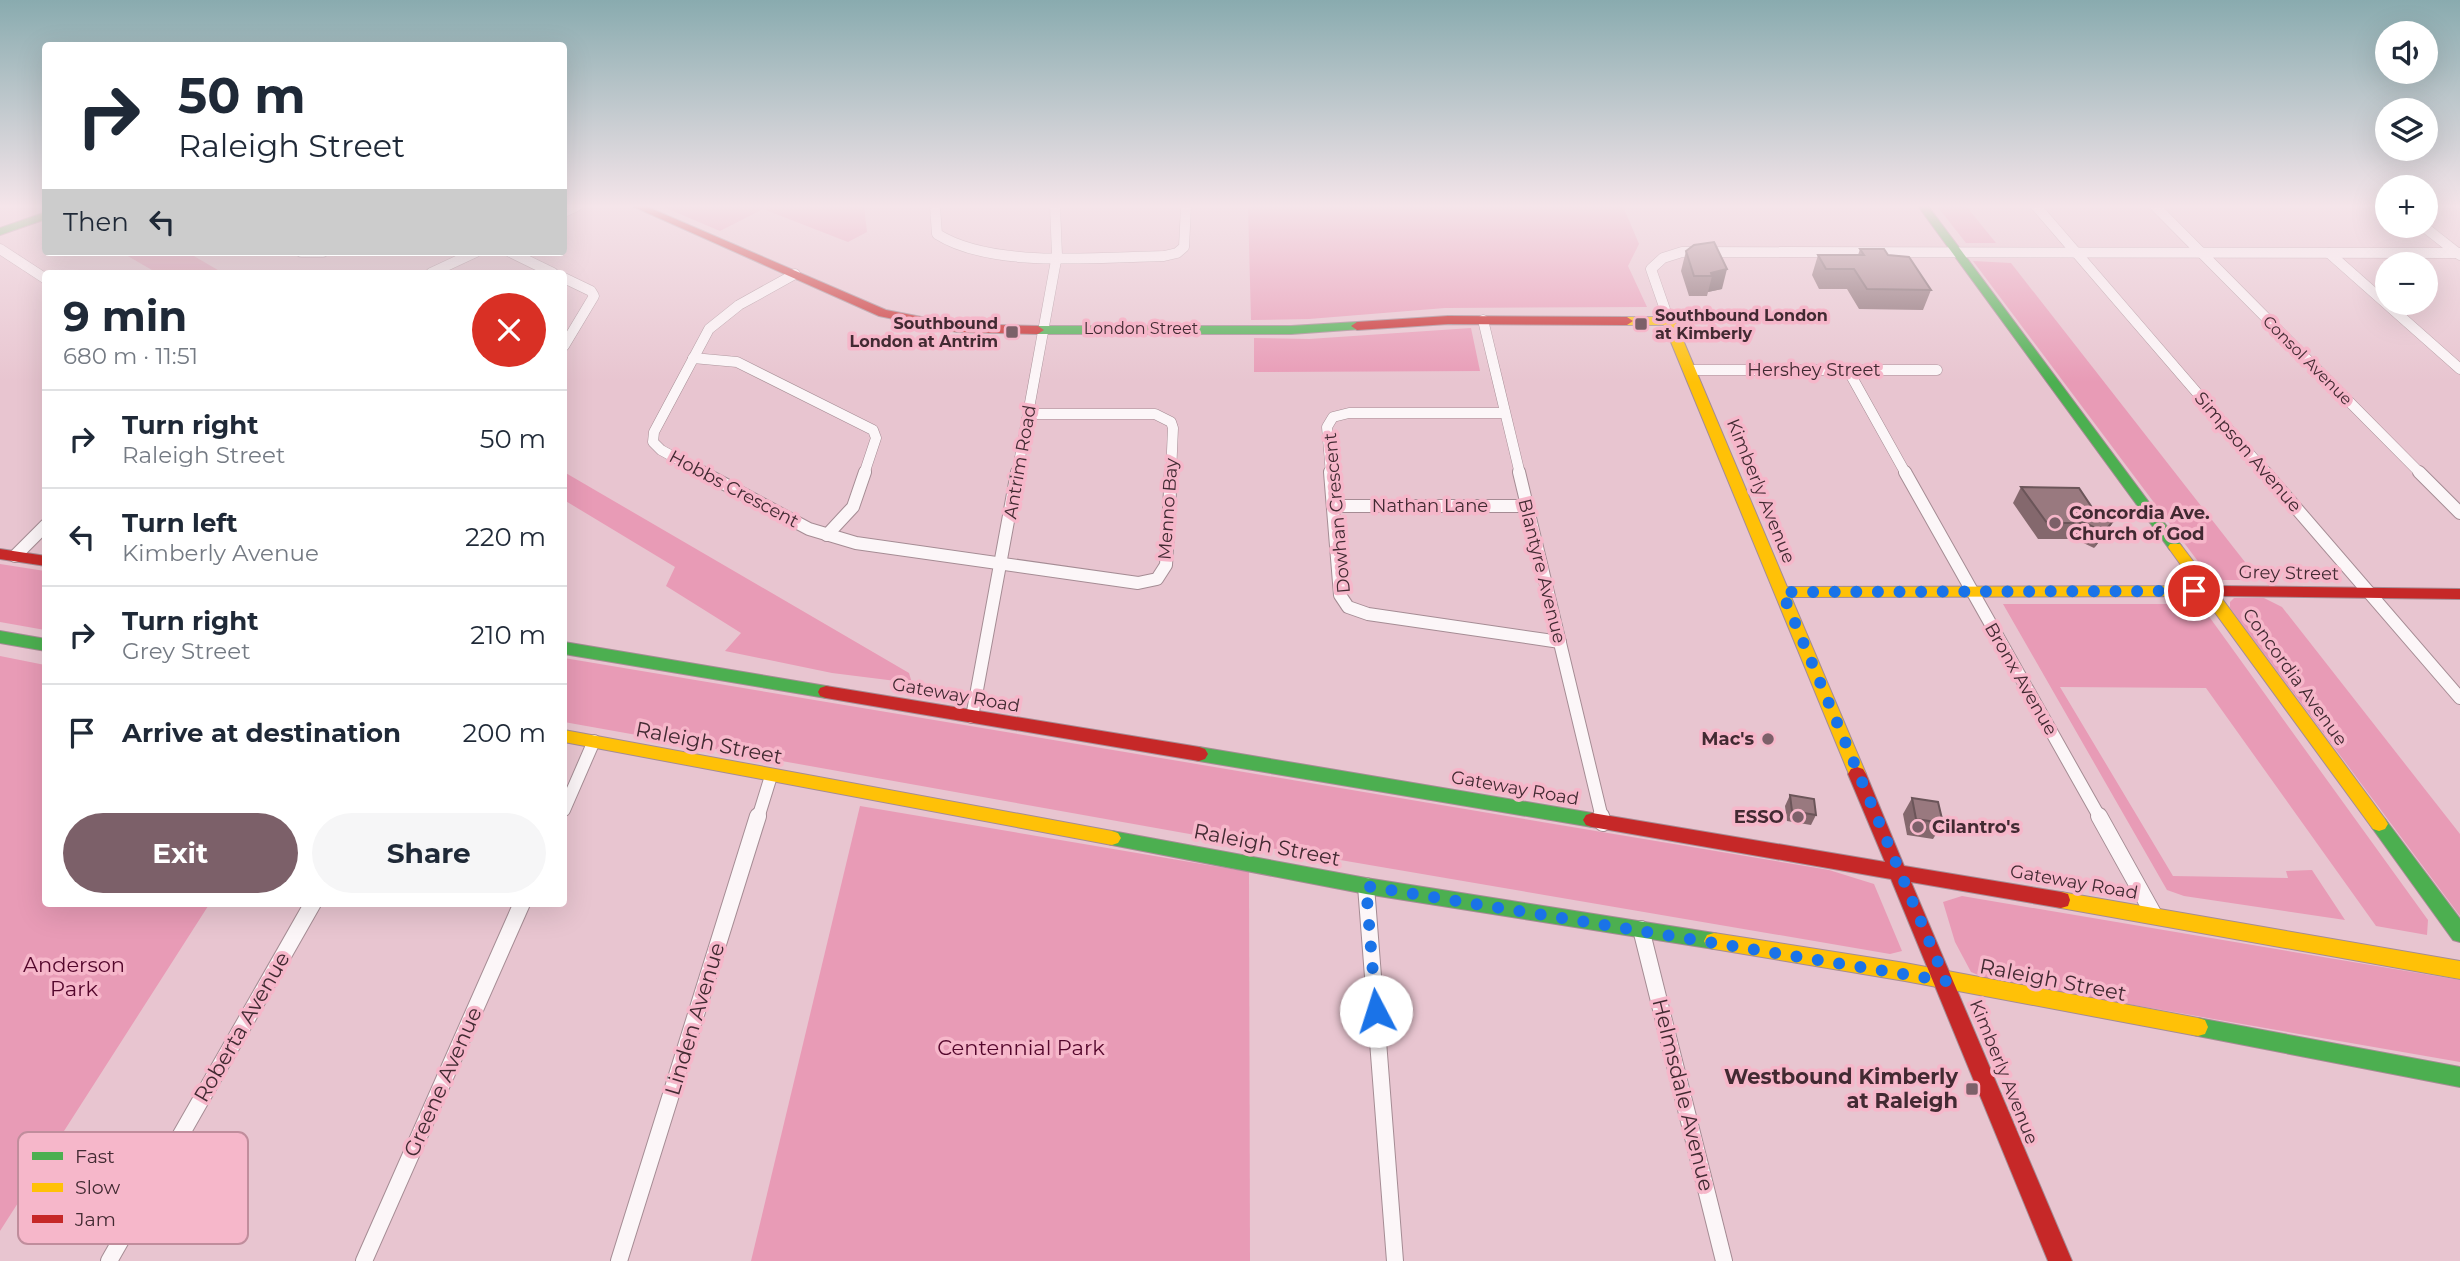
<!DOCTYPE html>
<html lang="en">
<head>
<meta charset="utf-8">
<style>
  :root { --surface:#fff; --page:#f6f6f7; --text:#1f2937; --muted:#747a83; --line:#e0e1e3; --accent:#7c6069 }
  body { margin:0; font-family:Montserrat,sans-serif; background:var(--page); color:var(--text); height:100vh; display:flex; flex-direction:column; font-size:26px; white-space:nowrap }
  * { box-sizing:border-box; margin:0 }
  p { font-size:23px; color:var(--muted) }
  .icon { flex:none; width:38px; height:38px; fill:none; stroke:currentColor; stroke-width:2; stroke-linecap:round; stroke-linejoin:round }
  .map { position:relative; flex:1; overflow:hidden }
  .drawer { position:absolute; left:42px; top:270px; width:525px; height:637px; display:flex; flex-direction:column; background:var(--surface); border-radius:7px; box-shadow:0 7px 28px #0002 }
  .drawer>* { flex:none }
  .guide { position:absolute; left:42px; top:42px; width:525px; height:214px; border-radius:7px; box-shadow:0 7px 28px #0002; background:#fff; color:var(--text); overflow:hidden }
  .buttons { position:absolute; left:2375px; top:21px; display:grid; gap:14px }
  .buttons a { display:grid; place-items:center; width:63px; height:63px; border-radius:50%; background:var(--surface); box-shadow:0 7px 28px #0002; font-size:35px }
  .pin { position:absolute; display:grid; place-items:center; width:60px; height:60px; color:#fff; margin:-30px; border:4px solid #fff; border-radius:50%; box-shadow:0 2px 7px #0007 }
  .me { position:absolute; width:77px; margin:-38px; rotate:355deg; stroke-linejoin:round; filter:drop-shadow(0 0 5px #0008) }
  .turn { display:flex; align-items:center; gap:24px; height:147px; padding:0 21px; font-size:32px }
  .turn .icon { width:91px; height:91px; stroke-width:2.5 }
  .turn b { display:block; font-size:49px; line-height:60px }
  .then { display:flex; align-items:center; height:66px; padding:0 21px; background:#0003; gap:14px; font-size:26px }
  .round { display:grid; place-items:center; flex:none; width:74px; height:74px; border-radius:37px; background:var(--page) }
  .overview { display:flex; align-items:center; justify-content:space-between; height:119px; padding:0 21px }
  h1 { font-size:42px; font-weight:700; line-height:52px }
  .button { display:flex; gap:14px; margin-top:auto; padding:14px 21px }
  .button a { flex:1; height:80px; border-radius:42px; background:var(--accent); color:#fff; font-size:28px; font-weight:700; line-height:80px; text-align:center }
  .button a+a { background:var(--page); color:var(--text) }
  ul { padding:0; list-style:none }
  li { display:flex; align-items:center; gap:21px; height:98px; padding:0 21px; border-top:2px solid var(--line) }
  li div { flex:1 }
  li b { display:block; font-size:26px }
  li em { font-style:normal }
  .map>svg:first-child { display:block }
  .green { fill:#e89bb6 }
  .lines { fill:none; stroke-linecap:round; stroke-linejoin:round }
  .street-far2-casing { stroke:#a58c94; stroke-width:11 }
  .street-far1-casing { stroke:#a58c94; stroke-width:14 }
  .street-casing { stroke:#a58c94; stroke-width:18 }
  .fast-casing { stroke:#a58c94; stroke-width:2 }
  .slow-casing { stroke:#a58c94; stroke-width:2 }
  .jam-casing { stroke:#a58c94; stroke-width:2 }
  .street-far2 { stroke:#fcf6f8; stroke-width:10 }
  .street-far1 { stroke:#fcf6f8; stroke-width:12 }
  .street { stroke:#fcf6f8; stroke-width:16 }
  .fast { fill:#4caf50; fill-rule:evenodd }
  .slow { fill:#ffc107; fill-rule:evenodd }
  .jam { fill:#c62828; fill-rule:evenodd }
  .wall { fill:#84686d }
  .shaded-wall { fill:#6b5559 }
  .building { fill:#99797f; stroke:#6b5559; stroke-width:2 }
  .route { stroke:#1a73e8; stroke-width:12; stroke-dasharray:0 21.6 }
  .poi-dot { fill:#7c6069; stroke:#f6b7ca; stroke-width:2.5 }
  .labels { text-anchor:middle; stroke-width:7; stroke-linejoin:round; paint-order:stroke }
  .far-poi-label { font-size:16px; font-weight:bold; fill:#422a32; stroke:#f6b7ca; text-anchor:start }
  .far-street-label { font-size:16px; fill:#422a32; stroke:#f6b7ca }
  .street-label { font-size:18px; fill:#422a32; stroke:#f6b7ca }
  .poi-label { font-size:18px; font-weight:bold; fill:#422a32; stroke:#f6b7ca; text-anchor:start }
  .near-street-label { font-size:21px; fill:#422a32; stroke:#f6b7ca }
  .near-park-label { font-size:21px; fill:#53062b; stroke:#f6b7ca }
  .near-poi-label { font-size:21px; font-weight:bold; fill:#422a32; stroke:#f6b7ca; text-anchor:end }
  .key { fill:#f6b7ca; stroke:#c08d9c; stroke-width:2 }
  .key-label { font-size:19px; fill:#422a32 }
</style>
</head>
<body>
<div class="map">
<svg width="2460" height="1261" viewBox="0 0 2460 1261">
  <rect width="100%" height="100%" fill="#e8c5d0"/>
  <!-- green -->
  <g class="green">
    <polygon points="661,206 864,206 867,232 848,242 763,209 720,231"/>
    <polygon points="1248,206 1623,206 1639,244 1628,266 1647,307 1445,308 1309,319 1251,320"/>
    <polygon points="1937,206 1966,206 1996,243 1966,243"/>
    <polygon points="121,252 187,252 223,273 157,273"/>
    <polygon points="1973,261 2011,263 2259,580 2218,580 2206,572"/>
    <polygon points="1471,328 1480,371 1254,372 1254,338 1309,339"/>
    <polygon points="564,472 909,673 912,683 832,673 725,651 741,633 666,586 675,567 564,500"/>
    <polygon points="0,564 45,571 45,630 0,622"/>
    <polygon points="2234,598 2264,598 2282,607 2460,834 2460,916 2230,608 2230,602"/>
    <polygon points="2003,604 2200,604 2428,920 2427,935 2376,926 2206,688 2060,687 2173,876 2288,878 2286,871 2312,870 2345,920 2184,896 2167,890"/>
    <polygon points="0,656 45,665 46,903 210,903 0,1231"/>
    <polygon points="564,658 1829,870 1874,884 1902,951 1890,954 1240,843 564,722"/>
    <polygon points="860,806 1249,872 1250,1261 751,1261"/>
    <polygon points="1962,896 2460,980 2460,1062 1990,980 1971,972 1955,942 1943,902"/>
  </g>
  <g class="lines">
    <defs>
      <g id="street-far2">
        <path d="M935 206 937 234C992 269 1099 257 1164 256L1177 253 1184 247 1186 206"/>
        <polyline points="2036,206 2267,474"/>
        <polyline points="2155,206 2421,474"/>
        <polyline points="564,212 577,206"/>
        <polyline points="2423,226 2460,255"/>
        <polyline points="0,249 46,279"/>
        <polyline points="301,252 323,252"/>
        <polyline points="510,252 553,273"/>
        <polyline points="2329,253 2460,369"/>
        <polyline points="431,273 476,252"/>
        <polyline points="564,278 591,291 594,296 564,346"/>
        <polyline points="1483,320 1520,474"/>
        <polyline points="1669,321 1651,269 1663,258 1682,252 2460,253"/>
        <polyline points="693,358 737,362 873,430 876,438 864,474"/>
        <polyline points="1690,370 1937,370"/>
        <polyline points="1848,370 1906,474"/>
        <polyline points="1029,414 1155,414 1171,422 1173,428 1171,474"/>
        <polyline points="705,474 661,450 653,442 654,432 709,329 739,305 795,274"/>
        <polyline points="1017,474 1057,255 1055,206"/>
        <polyline points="1331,474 1327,427 1333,417 1349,413 1504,413"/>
      </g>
      <g id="street-far1">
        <polyline points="702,472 809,529 856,543 1138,583 1157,579 1166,565 1171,472"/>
        <polyline points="1330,472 1340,595 1348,607 1368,614 1560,642"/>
        <polyline points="1519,472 1602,818"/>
        <polyline points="1905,472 2100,818"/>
        <polyline points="2265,472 2460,698"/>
        <polyline points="2419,472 2460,513"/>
        <polyline points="1334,506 1526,506"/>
        <polyline points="827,535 853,507 865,472"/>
        <polyline points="15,556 46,525"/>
        <polyline points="972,717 1017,472"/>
        <polyline points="564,810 594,741"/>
        <polyline points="758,818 771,776"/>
      </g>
      <g id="street">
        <polyline points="1601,816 1603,823"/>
        <polyline points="2099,816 2154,915"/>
        <polyline points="1366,886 1395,1261"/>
        <polyline points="1641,929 1724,1261"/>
        <polyline points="109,1261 313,903"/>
        <polyline points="364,1261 522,903"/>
        <polyline points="619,1261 758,816"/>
      </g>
      <g id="fast">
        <polygon points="1918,206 1928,206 2180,544 2182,547 2180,550 2170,550"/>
        <polygon points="46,212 46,219 0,235 0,228"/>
        <polygon points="1357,322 1363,326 1361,329 1291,334 1038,334 1032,330 1038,326 1291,326"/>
        <polygon points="0,631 46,639 46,651 0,643"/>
        <polygon points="564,642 826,686 832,688 834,692 832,696 826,698 564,654"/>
        <polygon points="1199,747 1592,813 1598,815 1601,820 1598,825 1592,827 1199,761 1193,759 1190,754 1193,749"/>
        <polygon points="2379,817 2385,819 2460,919 2460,942 2453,940 2373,829 2370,824 2373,819"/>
        <polygon points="1112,831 1366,878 1714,933 1721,935 1724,941 1721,947 1714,949 1366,894 1112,845 1106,843 1103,838 1106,833"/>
        <polygon points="2198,1018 2460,1067 2460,1087 2198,1036 2191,1034 2188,1027 2191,1020"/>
      </g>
      <g id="slow">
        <polygon points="1669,317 1675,321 1787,587 2196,586 2168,547 2170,544 2180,544 2212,586 2225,587 2228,591 2225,595 2220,596 2385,819 2388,824 2385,829 2379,831 2373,829 2203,596 1791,597 1866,774 1863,779 1857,781 1851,779 1664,325 1627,325 1621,321 1627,317"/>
        <polygon points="564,730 1112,831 1118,833 1121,838 1118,843 1112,845 564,742"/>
        <polygon points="2061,892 2460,961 2460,979 2061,908 2054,906 2052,900 2054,894"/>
        <polygon points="1714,933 1905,963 2198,1018 2205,1020 2208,1027 2205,1034 2198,1036 1905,981 1714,949 1707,947 1704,941 1707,935"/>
      </g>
      <g id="jam">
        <polygon points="632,206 645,206 886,310 957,324 1038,326 1044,330 1038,334 957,332 879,316"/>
        <polygon points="1448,316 1627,317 1633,321 1627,325 1448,324 1357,330 1351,326 1357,322"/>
        <polygon points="0,549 46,556 46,566 0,559"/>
        <polygon points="2220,586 2460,589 2460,599 2220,596 2212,591"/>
        <polygon points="826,686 1199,747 1205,749 1208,754 1205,759 1199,761 826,698 820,696 818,692 820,688"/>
        <polygon points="1857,767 1863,769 1866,774 1904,866 2061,892 2068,894 2070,900 2068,906 2061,908 1911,882 2072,1261 2048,1261 1891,879 1592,827 1586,825 1583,820 1586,815 1592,813 1885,862 1848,774 1851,769"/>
      </g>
    </defs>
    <!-- street-far2 casing -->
    <use href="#street-far2" class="street-far2-casing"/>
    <!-- street-far1 casing -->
    <use href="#street-far1" class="street-far1-casing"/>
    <!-- street casing -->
    <use href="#street" class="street-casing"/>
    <!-- fast casing -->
    <use href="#fast" class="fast-casing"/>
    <!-- slow casing -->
    <use href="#slow" class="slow-casing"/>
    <!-- jam casing -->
    <use href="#jam" class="jam-casing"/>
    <!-- street-far2 -->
    <use href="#street-far2" class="street-far2"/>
    <!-- street-far1 -->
    <use href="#street-far1" class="street-far1"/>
    <!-- street -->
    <use href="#street" class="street"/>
    <!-- fast -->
    <use href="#fast" class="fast"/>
    <!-- slow -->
    <use href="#slow" class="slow"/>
    <!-- jam -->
    <use href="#jam" class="jam"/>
  </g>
  <!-- wall -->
  <g class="wall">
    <polygon points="1694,245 1722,289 1708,292 1707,296 1689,296 1681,271 1686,251"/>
    <polygon points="1860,249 1888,255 1931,290 1923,310 1859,309 1847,289 1819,289 1812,275 1818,255 1858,255"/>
    <polygon points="2021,487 2095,512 2114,520 2104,536 2094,548 2075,539 2038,539 2013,503"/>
    <polygon points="1790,795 1816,815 1811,825 1787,821 1785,806"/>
    <polygon points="1912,798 1943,823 1933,839 1907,835 1903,814"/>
  </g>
  <!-- shaded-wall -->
  <g class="shaded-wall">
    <polygon points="1727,269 1722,289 1708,292 1712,276 1711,273"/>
    <polygon points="2114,520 2104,536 2094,548 2104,532"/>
  </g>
  <!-- building -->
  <g class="building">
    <polygon points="1714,242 1727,269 1711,273 1712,276 1694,276 1686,251 1694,245"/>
    <polygon points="1860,249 1884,249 1888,255 1909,257 1931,290 1867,289 1854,269 1826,269 1818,255 1864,255"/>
    <polygon points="2021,487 2079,488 2095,512 2114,520 2104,532 2085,523 2047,523"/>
    <polygon points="1790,795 1814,799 1816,815 1792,811"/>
    <polygon points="1912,798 1938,802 1943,823 1916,819"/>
  </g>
  <!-- sky -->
  <linearGradient id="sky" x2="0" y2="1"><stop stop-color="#89abaf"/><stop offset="0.54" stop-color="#f5e5ea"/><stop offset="1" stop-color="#f5e5ea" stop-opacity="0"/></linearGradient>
  <rect width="2460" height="382" fill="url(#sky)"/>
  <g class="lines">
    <!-- route -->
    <polyline class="route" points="1376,1011 1366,886 1946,981 1782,592 2194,591"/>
  </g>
  <!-- markers -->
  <g class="poi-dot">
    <rect x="1634" y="317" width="14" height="14" rx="3.5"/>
    <rect x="1005" y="325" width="14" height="14" rx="3.5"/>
    <circle cx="2055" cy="523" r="7"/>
    <circle cx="1768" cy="739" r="7"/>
    <circle cx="1798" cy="817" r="7"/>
    <circle cx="1918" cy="827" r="7"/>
    <rect x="1965" y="1082" width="14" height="14" rx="3.5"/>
  </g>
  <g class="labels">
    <!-- far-poi labels -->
    <g class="far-poi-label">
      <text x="1655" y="321">Southbound London<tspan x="1655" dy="18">at Kimberly</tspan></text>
      <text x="998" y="329" text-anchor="end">Southbound<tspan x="998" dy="18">London at Antrim</tspan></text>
    </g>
    <!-- far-street labels -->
    <g class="far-street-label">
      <text x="1141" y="334">London Street</text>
      <text transform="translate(2308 360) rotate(45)" y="6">Consol Avenue</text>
    </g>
    <!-- street labels -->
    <g class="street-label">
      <text x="1814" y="376">Hershey Street</text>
      <text transform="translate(2248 452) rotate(49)" y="6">Simpson Avenue</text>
      <text transform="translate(1020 462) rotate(-80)" y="6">Antrim Road</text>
      <text transform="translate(734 489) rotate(28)" y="6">Hobbs Crescent</text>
      <text transform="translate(1761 491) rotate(68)" y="6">Kimberly Avenue</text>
      <text x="1430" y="512">Nathan Lane</text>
      <text transform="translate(1168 509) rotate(-86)" y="6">Menno Bay</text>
      <text transform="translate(1337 513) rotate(-95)" y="6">Dowhan Crescent</text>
      <text transform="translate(1542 571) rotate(76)" y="6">Blantyre Avenue</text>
      <text transform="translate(2289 573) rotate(1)" y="6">Grey Street</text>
      <text transform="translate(2295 677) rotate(54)" y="6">Concordia Avenue</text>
      <text transform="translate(2021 679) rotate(60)" y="6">Bronx Avenue</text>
      <text transform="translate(956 695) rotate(10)" y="6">Gateway Road</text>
      <text transform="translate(1515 788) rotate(10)" y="6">Gateway Road</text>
      <text transform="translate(2074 882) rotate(10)" y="6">Gateway Road</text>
      <text transform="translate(2004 1072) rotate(68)" y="6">Kimberly Avenue</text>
    </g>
    <!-- poi labels -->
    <g class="poi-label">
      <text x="2069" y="519">Concordia Ave.<tspan x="2069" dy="21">Church of God</tspan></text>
      <text x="1754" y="745" text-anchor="end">Mac's</text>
      <text x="1784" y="823" text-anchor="end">ESSO</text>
      <text x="1932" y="833">Cilantro's</text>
    </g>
    <!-- near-street labels -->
    <g class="near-street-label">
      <text transform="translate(709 743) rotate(11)" y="7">Raleigh Street</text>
      <text transform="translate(1267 845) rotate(11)" y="7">Raleigh Street</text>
      <text transform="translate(2053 980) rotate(11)" y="7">Raleigh Street</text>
      <text transform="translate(695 1019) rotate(-73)" y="7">Linden Avenue</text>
      <text transform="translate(242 1027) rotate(-60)" y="7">Roberta Avenue</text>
      <text transform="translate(443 1082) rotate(-66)" y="7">Greene Avenue</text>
      <text transform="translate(1683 1095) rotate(76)" y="7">Helmsdale Avenue</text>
    </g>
    <!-- near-park labels -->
    <g class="near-park-label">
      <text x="74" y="972">Anderson<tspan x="74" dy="24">Park</tspan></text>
      <text x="1021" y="1055">Centennial Park</text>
    </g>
    <!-- near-poi labels -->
    <g class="near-poi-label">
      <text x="1958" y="1084">Westbound Kimberly<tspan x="1958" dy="24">at Raleigh</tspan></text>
    </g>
  </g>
  <!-- legend -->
  <rect x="18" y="1132" width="230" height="112" rx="10" class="key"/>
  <rect x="32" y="1152" width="31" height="8" fill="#4caf50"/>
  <rect x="32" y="1183" width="31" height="9" fill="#ffc107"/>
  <rect x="32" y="1215" width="31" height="8" fill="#c62828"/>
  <g class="key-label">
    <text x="75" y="1163">Fast</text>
    <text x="75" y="1194">Slow</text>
    <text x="75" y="1226">Jam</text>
  </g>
</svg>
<div class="buttons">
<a><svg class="icon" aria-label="sound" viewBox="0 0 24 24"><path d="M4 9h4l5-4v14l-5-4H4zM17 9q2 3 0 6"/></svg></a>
<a><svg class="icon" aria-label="layers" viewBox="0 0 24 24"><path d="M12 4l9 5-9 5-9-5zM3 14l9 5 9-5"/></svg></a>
<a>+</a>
<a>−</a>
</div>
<div class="pin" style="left:2194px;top:591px;background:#d93025"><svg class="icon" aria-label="arrive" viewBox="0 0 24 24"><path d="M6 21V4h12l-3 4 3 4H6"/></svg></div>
<svg class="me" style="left:1376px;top:1011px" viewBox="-20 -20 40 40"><circle r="19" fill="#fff"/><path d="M0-13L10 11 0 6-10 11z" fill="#1a73e8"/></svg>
<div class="guide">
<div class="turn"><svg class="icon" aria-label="right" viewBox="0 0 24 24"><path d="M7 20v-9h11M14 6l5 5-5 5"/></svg><div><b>50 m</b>Raleigh Street</div></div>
<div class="then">Then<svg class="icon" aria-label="left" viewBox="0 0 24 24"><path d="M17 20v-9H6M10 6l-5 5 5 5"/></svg></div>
</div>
<section class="drawer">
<div class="overview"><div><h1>9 min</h1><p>680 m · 11:51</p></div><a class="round" style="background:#d93025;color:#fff"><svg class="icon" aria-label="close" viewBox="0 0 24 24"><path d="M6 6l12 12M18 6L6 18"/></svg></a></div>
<ul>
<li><svg class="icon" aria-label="right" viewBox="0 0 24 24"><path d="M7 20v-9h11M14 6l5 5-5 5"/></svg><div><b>Turn right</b><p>Raleigh Street</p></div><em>50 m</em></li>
<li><svg class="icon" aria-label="left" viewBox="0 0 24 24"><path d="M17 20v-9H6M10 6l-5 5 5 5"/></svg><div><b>Turn left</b><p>Kimberly Avenue</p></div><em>220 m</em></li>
<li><svg class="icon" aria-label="right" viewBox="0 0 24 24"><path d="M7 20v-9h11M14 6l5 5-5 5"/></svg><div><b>Turn right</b><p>Grey Street</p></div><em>210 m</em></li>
<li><svg class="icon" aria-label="arrive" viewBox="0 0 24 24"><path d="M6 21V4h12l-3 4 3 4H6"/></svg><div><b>Arrive at destination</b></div><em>200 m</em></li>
</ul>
<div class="button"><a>Exit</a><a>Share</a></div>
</section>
</div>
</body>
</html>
